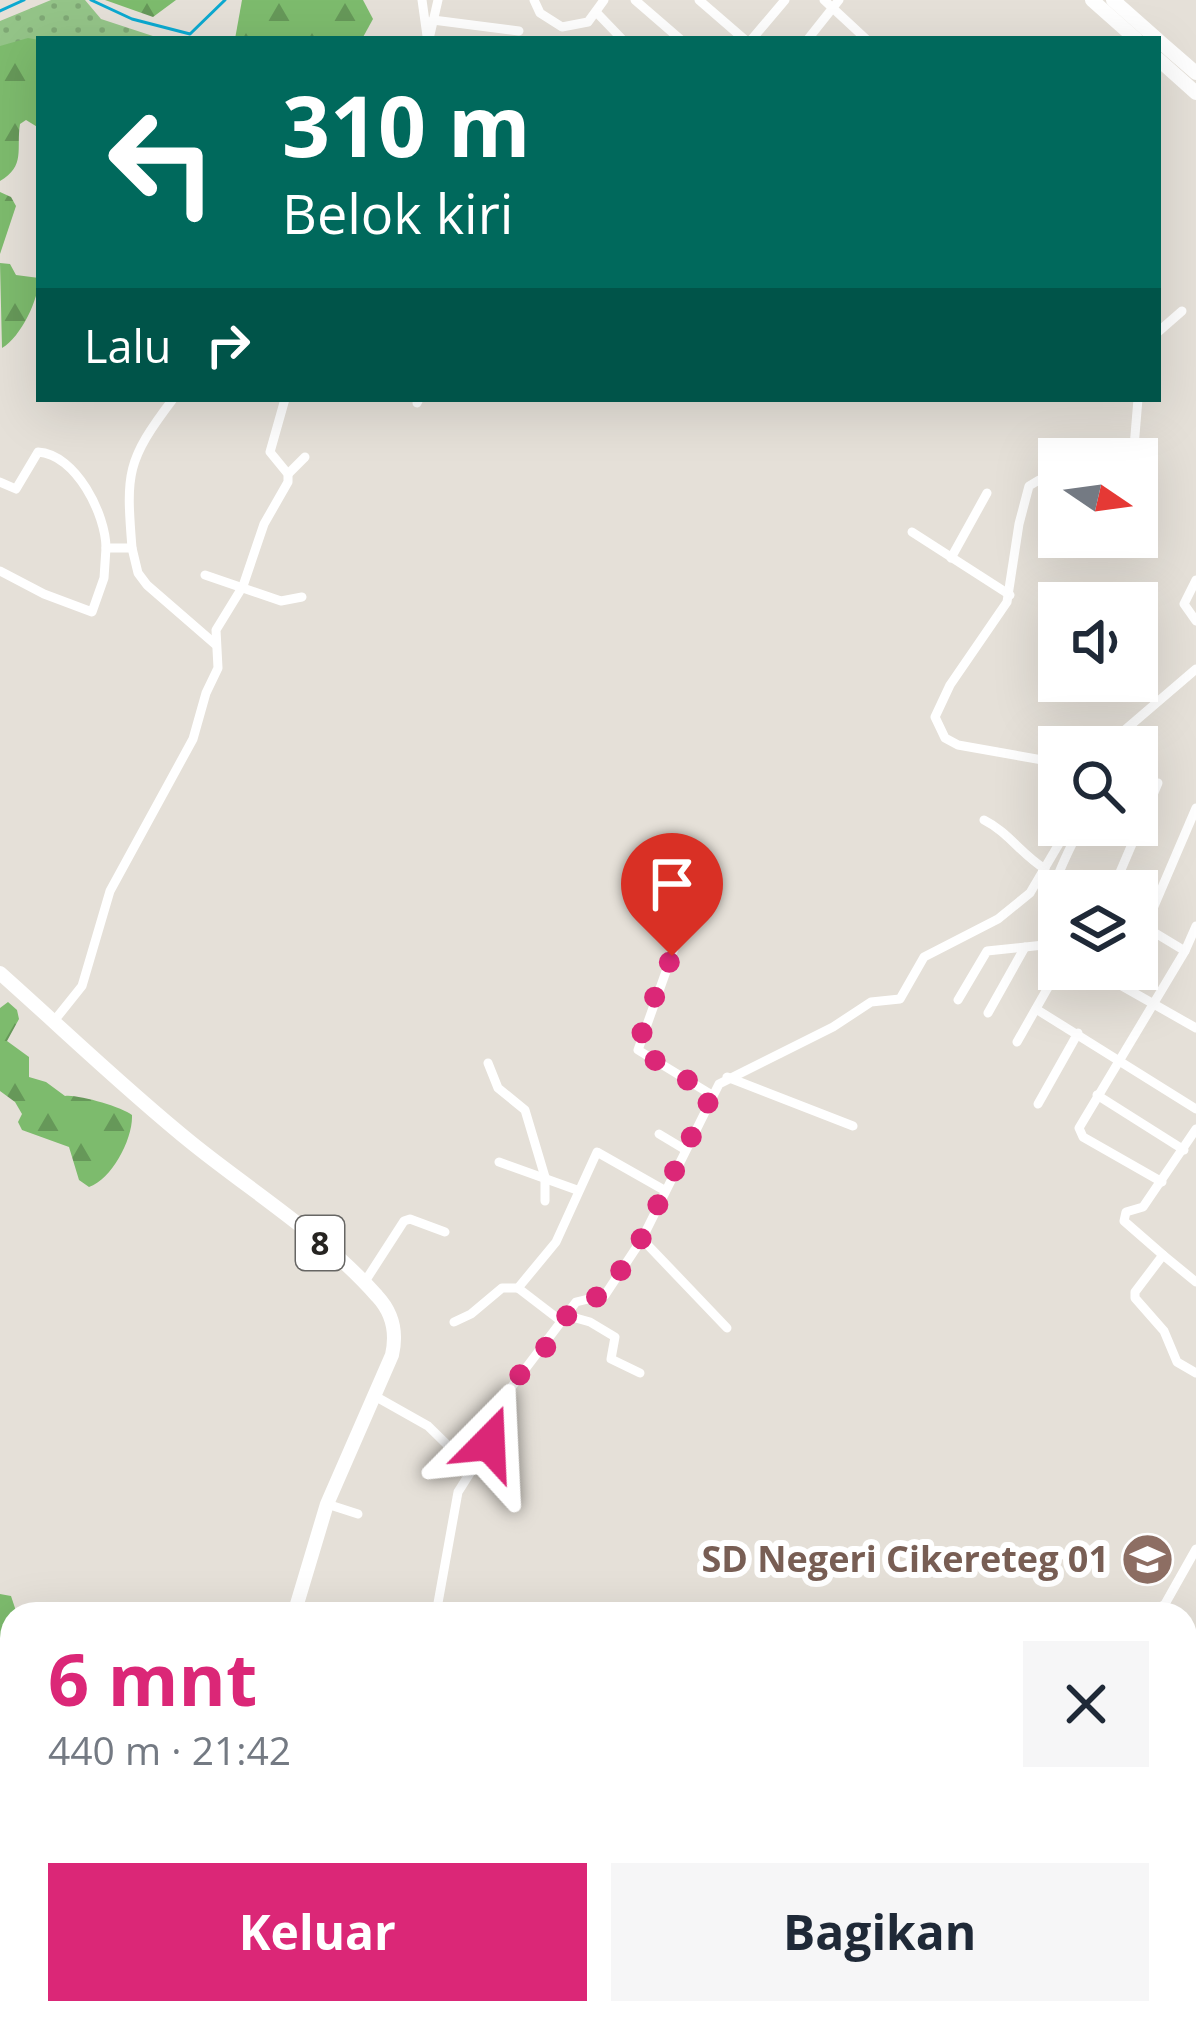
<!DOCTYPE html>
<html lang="id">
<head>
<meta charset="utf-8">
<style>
  :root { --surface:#fff; --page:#f6f6f7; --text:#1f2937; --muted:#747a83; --accent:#db2777 }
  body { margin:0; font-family:"Open Sans",sans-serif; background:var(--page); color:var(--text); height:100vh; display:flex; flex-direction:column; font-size:45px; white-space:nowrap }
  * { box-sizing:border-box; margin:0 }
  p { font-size:39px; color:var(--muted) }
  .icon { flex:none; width:66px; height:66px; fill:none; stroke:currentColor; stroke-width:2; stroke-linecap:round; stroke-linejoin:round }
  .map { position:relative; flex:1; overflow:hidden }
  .panel { position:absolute; left:0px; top:1602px; width:1197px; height:423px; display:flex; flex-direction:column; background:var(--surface); border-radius:36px 36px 0 0; box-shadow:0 12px 48px #0002 }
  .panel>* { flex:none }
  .hud { position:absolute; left:36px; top:36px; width:1125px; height:366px; border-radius:0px; box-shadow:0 12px 48px #0002; background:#00695c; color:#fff; overflow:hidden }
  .needle { width:78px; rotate:103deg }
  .buttons { position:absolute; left:1038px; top:438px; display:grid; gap:24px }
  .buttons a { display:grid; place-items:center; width:120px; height:120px; border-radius:0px; background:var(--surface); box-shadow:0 12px 48px #0002; font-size:60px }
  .pin { position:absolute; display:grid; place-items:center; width:102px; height:102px; color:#fff; margin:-123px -51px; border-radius:50% 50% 50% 0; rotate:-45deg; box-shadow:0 0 12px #0007 }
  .pin .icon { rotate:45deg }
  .me { position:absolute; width:132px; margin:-66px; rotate:21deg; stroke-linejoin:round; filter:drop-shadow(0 0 9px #0008) }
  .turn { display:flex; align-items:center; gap:42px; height:252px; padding:0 48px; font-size:54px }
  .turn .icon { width:156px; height:156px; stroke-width:2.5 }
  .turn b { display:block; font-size:84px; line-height:102px }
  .then { display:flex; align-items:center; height:114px; padding:0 48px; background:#0003; gap:24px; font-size:45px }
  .round { display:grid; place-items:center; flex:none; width:126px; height:126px; border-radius:0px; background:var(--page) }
  .head { display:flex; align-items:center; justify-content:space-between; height:204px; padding:0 48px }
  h1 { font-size:72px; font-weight:700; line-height:90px; color:var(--accent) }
  .primary-button { display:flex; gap:24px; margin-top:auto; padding:24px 48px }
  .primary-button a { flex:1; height:138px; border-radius:0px; background:var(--accent); color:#fff; font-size:48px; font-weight:700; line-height:138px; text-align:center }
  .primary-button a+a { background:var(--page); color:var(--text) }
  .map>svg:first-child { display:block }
  .green { fill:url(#green-dots) }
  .forest { fill:url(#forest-firs) }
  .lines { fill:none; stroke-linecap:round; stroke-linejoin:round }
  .stream { stroke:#0ca9d0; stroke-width:3 }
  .minor { stroke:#fff; stroke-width:9 }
  .highway { stroke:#fff; stroke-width:14 }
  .route { stroke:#db2777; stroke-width:21; stroke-dasharray:0 37.8 }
  .labels { text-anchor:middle; stroke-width:12; stroke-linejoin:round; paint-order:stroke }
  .shield { fill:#fff; stroke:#676664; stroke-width:3 }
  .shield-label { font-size:33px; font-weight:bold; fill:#262421 }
  .education-label { font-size:36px; font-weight:bold; fill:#785e54; stroke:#fff; text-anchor:end }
</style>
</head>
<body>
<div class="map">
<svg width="1196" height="2024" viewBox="0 0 1196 2024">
  <defs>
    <pattern id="green-dots" width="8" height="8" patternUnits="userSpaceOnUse" patternTransform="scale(3)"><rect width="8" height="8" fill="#94c488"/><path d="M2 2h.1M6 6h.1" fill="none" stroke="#7fa875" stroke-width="1.8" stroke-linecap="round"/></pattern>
    <pattern id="forest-firs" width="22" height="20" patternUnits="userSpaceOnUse" patternTransform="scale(3)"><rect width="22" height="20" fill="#7dbb6d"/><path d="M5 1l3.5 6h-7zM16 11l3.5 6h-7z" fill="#669859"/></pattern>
  </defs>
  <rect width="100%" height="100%" fill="#e5e0d8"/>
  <!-- green -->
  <g class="green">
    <polygon points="51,0 85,0 101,19 162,39 39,39 39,46 0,53 0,21"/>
    <polygon points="0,1752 12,1752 12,2013 163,2013 111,2024 0,2024"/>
  </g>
  <!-- forest -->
  <g class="forest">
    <polygon points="105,0 176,0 153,17"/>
    <polygon points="242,0 363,0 373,19 362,39 235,39"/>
    <path d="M28 38 39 40V128L26 120 20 124C16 149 26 166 0 181V46Z"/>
    <polygon points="0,192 11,197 16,206 0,254"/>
    <path d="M0 263 10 264 16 275 39 278C39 299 21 337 2 348Z"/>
    <path d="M8 1002 17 1010 19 1019 7 1041 29 1057V1077L46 1082 65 1096C77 1094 122 1107 132 1115 133 1139 112 1179 89 1187L79 1180 69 1147 22 1130 18 1122 22 1114 15 1102 0 1091V1008Z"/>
    <polygon points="0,1594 11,1596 17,1614 12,1614 12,1732 0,1760"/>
    <polygon points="1185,1999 1196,2002 1196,2024 1130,2024 1136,2013 1185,2013"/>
  </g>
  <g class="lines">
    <!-- stream -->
    <g class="stream">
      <polyline points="91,0 132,19 190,34 225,0"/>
      <polyline points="0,11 24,0"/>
      <polyline points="1190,2024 1196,2018"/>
    </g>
    <!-- minor -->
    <g class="minor">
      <polyline points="422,0 427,36"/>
      <polyline points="534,0 540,13 562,27 588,22 604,0"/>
      <polyline points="635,0 680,39"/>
      <polyline points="699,0 744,39"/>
      <polyline points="824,0 866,39"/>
      <polyline points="597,13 622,39"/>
      <polyline points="433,20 519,31"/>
      <polyline points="429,39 438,0"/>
      <polyline points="752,39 785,0"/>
      <polyline points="808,39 839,0"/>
      <polyline points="1158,332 1182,311"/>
      <polyline points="417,403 419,399"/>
      <polyline points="1133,459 1138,399"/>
      <polyline points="288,474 305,457"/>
      <path d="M0 482 16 489 38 452C76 454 106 515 106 548H132L138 573 147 585 215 644"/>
      <polyline points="1059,483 1039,480 1029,486 1019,524 1007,602 950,685 935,717 945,738 958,745 1059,763"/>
      <polyline points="912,532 1010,595"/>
      <path d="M132 548C126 473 126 461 173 399"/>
      <polyline points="951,558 987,493"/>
      <polyline points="0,571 44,594 92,612 104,578 106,548"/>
      <polyline points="205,575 281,601 302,597"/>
      <polyline points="1196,580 1184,604 1196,621"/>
      <polyline points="1105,747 1196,669"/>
      <path d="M984 820C1008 832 1021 854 1045 869"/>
      <polyline points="1112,891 1158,783"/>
      <polyline points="653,916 673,935 674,949 638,1050 712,1095"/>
      <polyline points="1137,922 1185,951"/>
      <polyline points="1137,946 1196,808"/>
      <path d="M1059 950C1029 917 1066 859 1081 825"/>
      <polyline points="1092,969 1196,1028"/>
      <polyline points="958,1000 987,951 1053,944"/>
      <polyline points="1036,1009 1196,1109"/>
      <polyline points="988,1013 1025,947"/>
      <polyline points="54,1021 82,986 110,891 193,739 206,693 218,668 216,630 243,586 264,524 288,482 288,474 270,452 285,399"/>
      <polyline points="1017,1042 1059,968"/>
      <polyline points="488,1063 498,1088 525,1110 545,1177 545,1201"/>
      <polyline points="727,1077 853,1126"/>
      <polyline points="1097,1095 1184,1150"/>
      <polyline points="1038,1104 1078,1033"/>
      <polyline points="1196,1129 1143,1207 1126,1212 1124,1221 1163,1255 1135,1292 1135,1298 1164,1331 1177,1362 1196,1373"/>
      <polyline points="659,1134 684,1149"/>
      <polyline points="499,1162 577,1190"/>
      <polyline points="1162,1182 1083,1137 1079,1128 1185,951 1196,926"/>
      <polyline points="642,1239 727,1328"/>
      <polyline points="1163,1255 1196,1282"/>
      <polyline points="364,1283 404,1221 410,1219 445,1232"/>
      <polyline points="518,1288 561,1321"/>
      <polyline points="565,1315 590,1322 615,1337 611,1359 640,1373"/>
      <polyline points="454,1322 471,1314 502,1288 518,1288 556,1242 597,1152 664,1190"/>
      <polyline points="373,1395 428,1426 473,1470"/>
      <polyline points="327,1504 358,1514"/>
      <polyline points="436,1614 458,1492 489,1443 507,1393 576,1302 605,1295 642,1239 719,1084 833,1027 871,1002 900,999 924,957 998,919 1030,893 1070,825"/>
      <polyline points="1150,1614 1165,1604 1196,1549"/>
      <polyline points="473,2013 477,2024"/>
      <polyline points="260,2017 263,2024"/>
      <polyline points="634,2024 635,2013"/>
      <polyline points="770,2024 775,2013"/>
    </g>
    <!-- highway -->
    <g class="highway">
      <polyline points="1092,0 1136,39"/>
      <polyline points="1113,0 1157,39"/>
      <polyline points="1158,40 1196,73"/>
      <polyline points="1158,59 1196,93"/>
      <path d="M0 973C64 1030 126 1090 193 1144 254 1193 325 1237 377 1296 393 1313 397 1333 392 1355L327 1504 294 1614"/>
      <polyline points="292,2013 296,2024"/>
    </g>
  </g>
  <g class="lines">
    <!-- route -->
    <polyline class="route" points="489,1443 500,1408 514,1381 546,1347 576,1302 605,1295 641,1239 712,1095 638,1050 645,1020 672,956"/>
  </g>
  <!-- icons -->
  <defs>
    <symbol id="school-disc" viewBox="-11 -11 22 22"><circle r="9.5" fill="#8d6e63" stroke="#fff"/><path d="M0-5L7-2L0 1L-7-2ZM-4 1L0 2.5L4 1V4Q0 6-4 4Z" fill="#fff"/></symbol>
  </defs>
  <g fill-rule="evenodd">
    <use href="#school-disc" x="1118" y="1530" width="59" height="59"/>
  </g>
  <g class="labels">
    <!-- shield labels -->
    <rect class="shield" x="296" y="1216" width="48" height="54" rx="9"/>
    <g class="shield-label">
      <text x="320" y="1255">8</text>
    </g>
    <!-- education labels -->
    <g class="education-label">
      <text x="1109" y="1572">SD Negeri Cikereteg 01</text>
    </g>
  </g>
</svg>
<div class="buttons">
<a><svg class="needle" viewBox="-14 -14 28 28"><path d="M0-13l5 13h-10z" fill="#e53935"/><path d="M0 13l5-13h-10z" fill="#747a83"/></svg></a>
<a><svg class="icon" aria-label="sound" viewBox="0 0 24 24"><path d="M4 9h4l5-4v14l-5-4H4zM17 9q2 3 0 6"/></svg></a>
<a><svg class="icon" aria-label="search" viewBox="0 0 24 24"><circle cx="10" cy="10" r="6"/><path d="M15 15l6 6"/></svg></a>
<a><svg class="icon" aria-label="layers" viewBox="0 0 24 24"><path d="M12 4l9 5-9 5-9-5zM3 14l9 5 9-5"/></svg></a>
</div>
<div class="pin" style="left:672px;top:956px;background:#d93025"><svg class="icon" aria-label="arrive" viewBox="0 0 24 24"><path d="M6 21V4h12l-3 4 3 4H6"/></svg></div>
<svg class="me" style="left:489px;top:1443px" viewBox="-20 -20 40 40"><path d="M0-17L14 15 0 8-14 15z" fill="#db2777" stroke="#fff" stroke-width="4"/></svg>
<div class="hud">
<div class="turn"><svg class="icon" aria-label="left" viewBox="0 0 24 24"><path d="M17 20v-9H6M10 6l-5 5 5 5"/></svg><div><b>310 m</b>Belok kiri</div></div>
<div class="then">Lalu<svg class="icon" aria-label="right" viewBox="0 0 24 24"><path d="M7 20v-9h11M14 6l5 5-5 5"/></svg></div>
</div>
<section class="panel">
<div class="head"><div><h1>6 mnt</h1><p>440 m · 21:42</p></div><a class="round"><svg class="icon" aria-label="close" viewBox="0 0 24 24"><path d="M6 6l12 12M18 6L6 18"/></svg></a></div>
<div class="primary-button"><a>Keluar</a><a>Bagikan</a></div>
</section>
</div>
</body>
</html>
